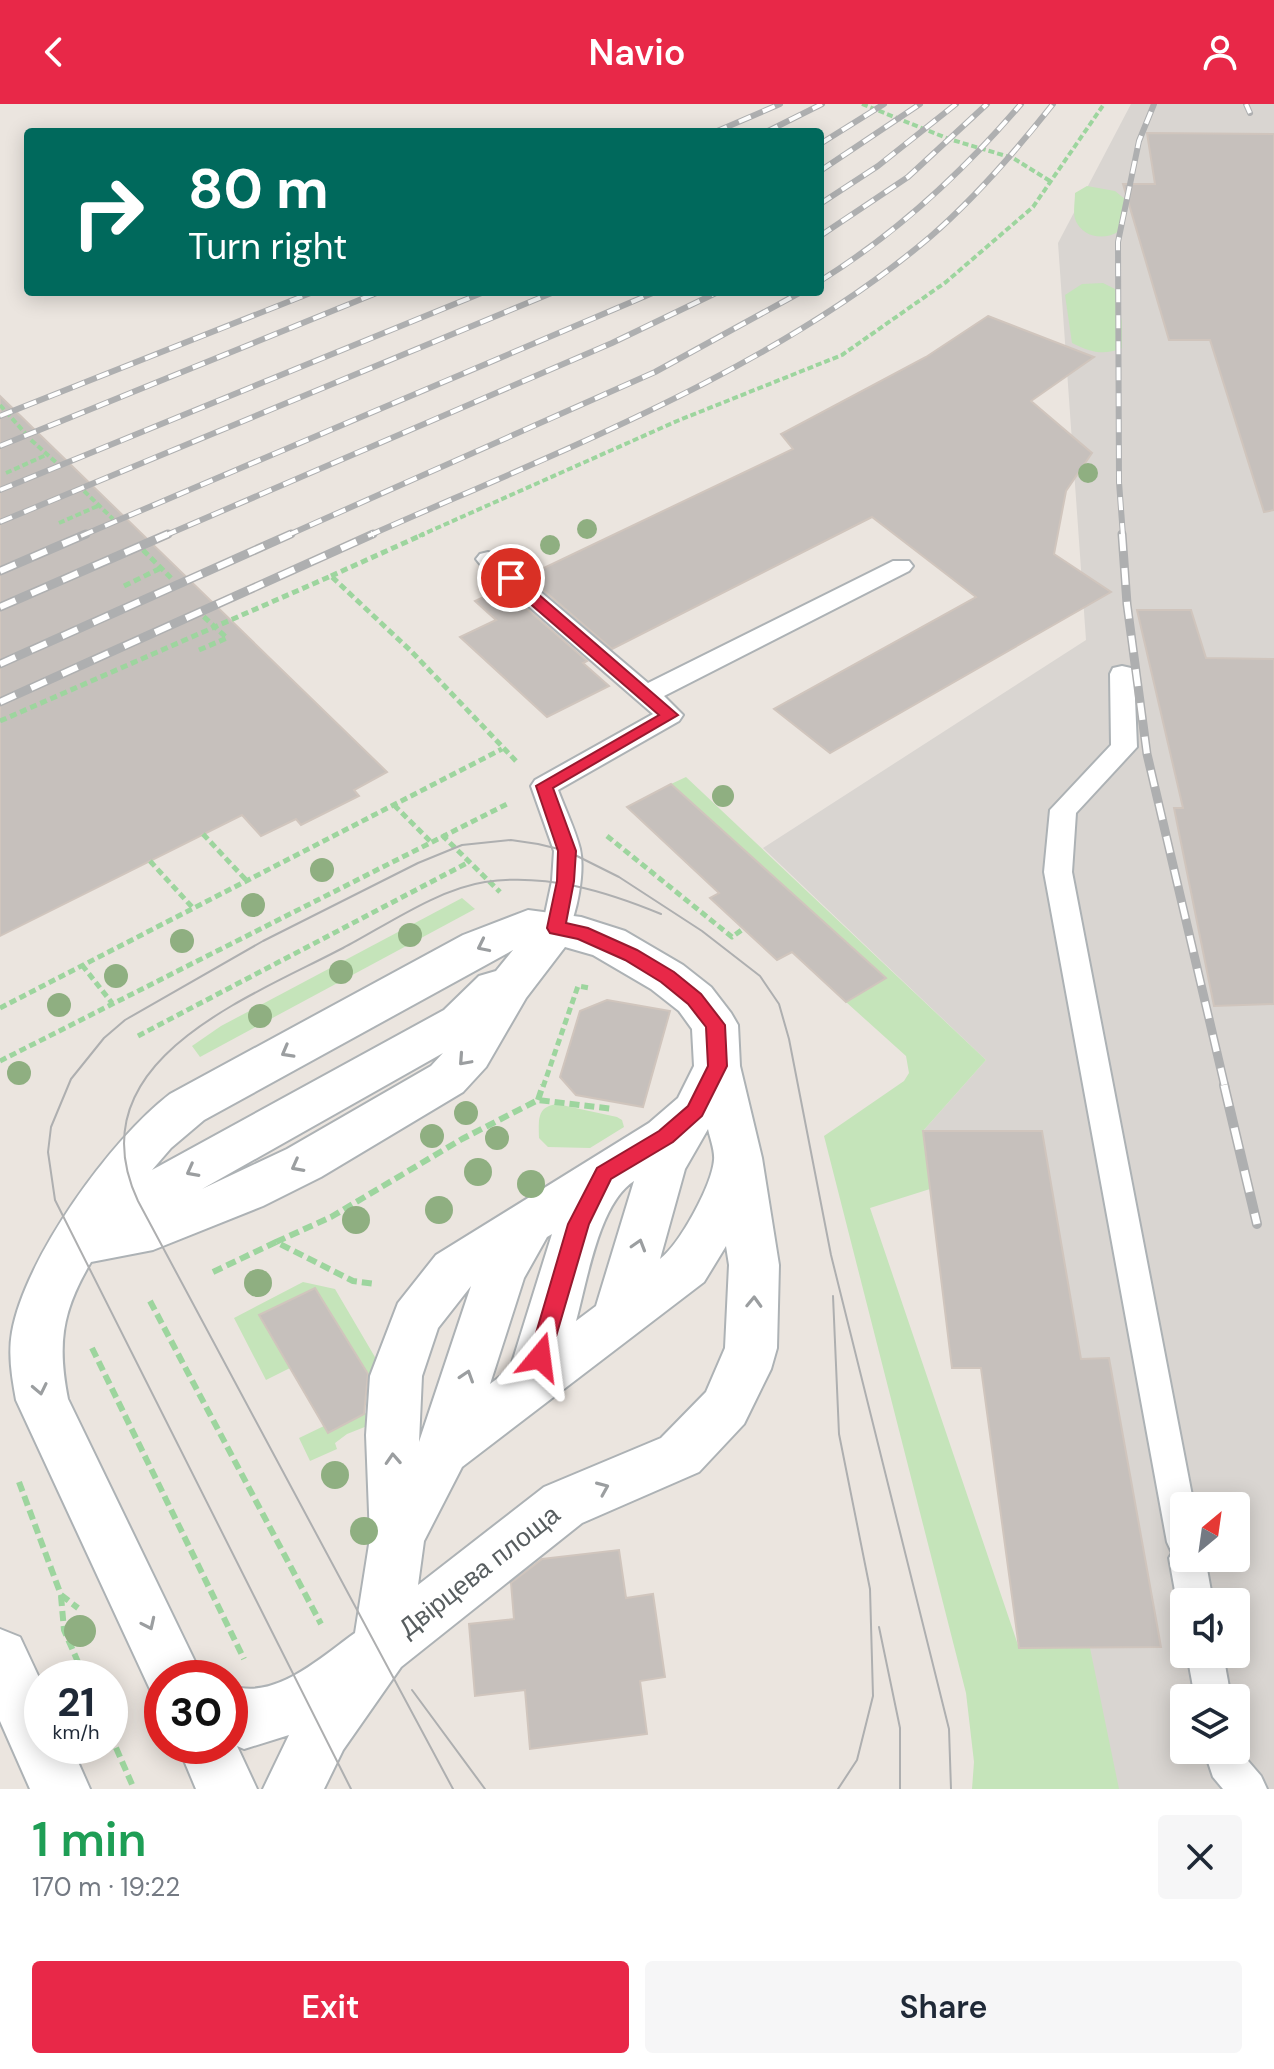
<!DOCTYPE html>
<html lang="en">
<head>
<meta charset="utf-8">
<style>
  :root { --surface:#fff; --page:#f6f6f7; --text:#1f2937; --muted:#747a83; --accent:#e82848 }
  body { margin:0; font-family:"DM Sans",sans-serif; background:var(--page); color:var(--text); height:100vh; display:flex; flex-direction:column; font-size:30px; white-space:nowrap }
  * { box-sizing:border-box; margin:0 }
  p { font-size:26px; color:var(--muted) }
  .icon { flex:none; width:44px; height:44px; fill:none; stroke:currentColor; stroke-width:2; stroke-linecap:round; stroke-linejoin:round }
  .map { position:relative; height:1685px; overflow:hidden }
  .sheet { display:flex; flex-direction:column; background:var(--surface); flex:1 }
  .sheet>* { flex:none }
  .top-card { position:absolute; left:24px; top:24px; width:800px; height:168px; border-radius:8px; box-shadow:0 4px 20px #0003; background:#00695c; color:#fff; overflow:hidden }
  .needle { width:52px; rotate:29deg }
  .controls { position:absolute; left:1170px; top:1388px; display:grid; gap:16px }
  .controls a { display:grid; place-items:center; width:80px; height:80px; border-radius:8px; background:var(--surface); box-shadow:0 4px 20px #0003; font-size:40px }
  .speed { position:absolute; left:24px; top:1556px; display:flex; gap:16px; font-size:40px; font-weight:700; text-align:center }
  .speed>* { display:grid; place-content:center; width:104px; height:104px; border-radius:50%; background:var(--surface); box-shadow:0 4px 20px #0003; line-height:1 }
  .speed small { font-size:20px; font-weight:400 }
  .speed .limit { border:12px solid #d22; background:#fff; color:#111 }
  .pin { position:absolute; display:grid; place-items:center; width:68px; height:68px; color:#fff; margin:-34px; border:4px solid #fff; border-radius:50%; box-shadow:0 2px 8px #0007 }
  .me { position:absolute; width:88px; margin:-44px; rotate:16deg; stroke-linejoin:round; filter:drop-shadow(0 0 6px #0008) }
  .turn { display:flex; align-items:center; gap:28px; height:168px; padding:0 32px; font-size:36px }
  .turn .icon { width:104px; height:104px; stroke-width:2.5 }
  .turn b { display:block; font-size:56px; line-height:68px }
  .round { display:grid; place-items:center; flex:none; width:84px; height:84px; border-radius:8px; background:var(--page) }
  .summary { display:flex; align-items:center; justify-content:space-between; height:136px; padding:0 32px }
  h1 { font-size:48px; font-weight:600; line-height:60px; color:#1e9e55 }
  .primary-button { display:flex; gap:16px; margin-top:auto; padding:16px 32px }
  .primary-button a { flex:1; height:92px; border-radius:8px; background:var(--accent); color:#fff; font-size:32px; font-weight:600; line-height:92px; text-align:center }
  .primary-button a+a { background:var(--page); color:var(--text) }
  header { display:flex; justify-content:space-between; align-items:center; height:104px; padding:0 32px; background:var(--accent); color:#fff; font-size:36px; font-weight:600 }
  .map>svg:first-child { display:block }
  .industrial { fill:#d9d5d1; fill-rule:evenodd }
  .green { fill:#c5e4ba }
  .building { fill:#c6c0bc; stroke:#d0c5bd; stroke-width:2 }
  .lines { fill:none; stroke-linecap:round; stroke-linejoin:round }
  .lane-casing { stroke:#adb2b5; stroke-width:4 }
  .street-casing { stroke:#adb2b5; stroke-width:4 }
  .path-far2 { stroke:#9dd59e; stroke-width:4; stroke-dasharray:6 3; stroke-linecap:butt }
  .path-far1 { stroke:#9dd59e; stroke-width:5; stroke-dasharray:7 4; stroke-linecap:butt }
  .path { stroke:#9dd59e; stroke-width:6; stroke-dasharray:10 5; stroke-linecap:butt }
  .lane { fill:#fff; fill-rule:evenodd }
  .street { fill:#fff; fill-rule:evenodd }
  .tram { stroke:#aeafb0; stroke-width:2 }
  .rail-far2-casing { stroke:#aeafb0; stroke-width:6 }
  .rail-far1-casing { stroke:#aeafb0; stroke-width:9 }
  .rail-casing { stroke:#aeafb0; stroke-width:10 }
  .rail-far2 { stroke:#fff; stroke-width:4; stroke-dasharray:13; stroke-linecap:butt }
  .rail-far1 { stroke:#fff; stroke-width:6; stroke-dasharray:17; stroke-linecap:butt }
  .rail { stroke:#fff; stroke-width:7; stroke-dasharray:22; stroke-linecap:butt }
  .tree { fill:#8faf81 }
  .oneway { stroke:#9b9ea0 }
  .route { fill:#e82848; stroke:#971a2f; stroke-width:2 }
  .labels { text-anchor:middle; stroke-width:6; stroke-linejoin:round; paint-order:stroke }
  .near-street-label { font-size:26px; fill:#585e60; stroke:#fff }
</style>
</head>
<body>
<header><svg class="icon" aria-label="back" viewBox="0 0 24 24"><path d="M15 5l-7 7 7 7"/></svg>Navio<svg class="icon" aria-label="person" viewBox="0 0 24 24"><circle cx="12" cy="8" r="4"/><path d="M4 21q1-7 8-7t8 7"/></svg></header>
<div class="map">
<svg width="1274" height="1685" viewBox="0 0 1274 1685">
  <rect width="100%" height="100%" fill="#ebe5df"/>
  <!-- industrial -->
  <path class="industrial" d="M1131 0H1274V1685H1011L1019 1544 981 1264H952L923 1027 986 956 763 744 1086 536 1058 139ZM1184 1402H1236V1454H1184ZM1184 1498H1236V1550H1184ZM1184 1594H1236V1646H1184Z"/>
  <!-- green -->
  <g class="green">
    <path d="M1087 82 1115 87 1126 96 1119 127C1105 137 1082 134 1075 115 1073 108 1075 97 1075 89Z"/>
    <path d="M1103 179 1115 185 1122 218V244C1103 252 1090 248 1072 239L1065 191 1082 180Z"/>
    <polygon points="686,673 986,956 923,1027 930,1085 870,1104 1019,1544 1090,1544 1119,1685 972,1685 974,1658 966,1589 824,1032 904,977 909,969 906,952 846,898 885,873 671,680"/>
    <polygon points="462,794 475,805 200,953 192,942 221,922"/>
    <path d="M557 1000 617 1013 622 1016 624 1023 590 1044 548 1043 539 1034C539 1016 536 1003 557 1000Z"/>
    <polygon points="303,1178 335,1185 399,1294 395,1311 347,1330 335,1339 337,1345 310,1357 299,1334 324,1322 328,1329 385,1299 315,1184 260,1211 290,1264 266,1276 234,1214"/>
  </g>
  <!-- building -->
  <g class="building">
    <polygon points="1147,29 1274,30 1274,406 1264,408 1210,236 1169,236 1123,80 1155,80"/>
    <polygon points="988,212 1094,253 1031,297 1092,349 1066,387 1054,450 1111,488 830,649 774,605 976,493 872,413 612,545 527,472 793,345 781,330 926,253"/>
    <polygon points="0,292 387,668 354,686 359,692 301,721 296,715 261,732 242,711 0,832"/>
    <polygon points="503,484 587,557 583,559 609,582 547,613 460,533 496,516 475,497"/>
    <polygon points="1137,506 1191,506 1206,554 1274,555 1274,900 1214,902 1174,704 1183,704"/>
    <polygon points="671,680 886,874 846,898 792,848 777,856 710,794 719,789 627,703"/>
    <polygon points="607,896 670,907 643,1003 576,991 560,973 580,907"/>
    <polygon points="923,1027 1042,1027 1081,1255 1109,1254 1161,1543 1019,1544 981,1264 952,1264"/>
    <polygon points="315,1184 368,1270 364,1310 328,1329 259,1211"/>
    <polygon points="619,1446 626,1494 653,1490 665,1573 640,1577 647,1630 530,1645 525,1586 475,1592 469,1520 514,1515 511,1479 542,1455"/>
  </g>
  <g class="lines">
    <defs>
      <g id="lane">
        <path d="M488 448 496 450 648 579 893 457H909L913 462 909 467 664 592 683 611 679 617 558 686C565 705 575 725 580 745 585 768 577 811 566 831L556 834 546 831 542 824 552 777 554 747 531 682 535 676 653 610 480 460 476 455 480 450Z"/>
        <polygon points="1122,562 1131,564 1134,570 1137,643 1076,709 1072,768 1194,1402 1184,1402 1184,1454 1205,1454 1213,1498 1184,1498 1184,1511 1177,1498 1169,1454 1172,1449 1167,1438 1044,768 1050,706 1111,641 1110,570 1113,564"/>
        <polygon points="1187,1550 1223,1550 1231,1594 1195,1594"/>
        <polygon points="1236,1633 1243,1651 1261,1672 1267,1685 1223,1685 1213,1673 1204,1646 1236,1646"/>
      </g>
      <g id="street">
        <path d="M528 806 581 813 625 827 683 861 711 883 731 909 738 921 740 962 762 1054 779 1161 777 1244 771 1265 744 1320 699 1368 582 1419 401 1563 343 1646 324 1685H263L289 1631 244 1645 237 1642 257 1685H196L178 1642H230V1581C274 1598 321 1553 355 1529L370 1434 366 1331 370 1272 398 1199 436 1151 649 1019 678 994 694 962 692 925 679 907 651 885 593 851 565 843 526 894 486 963 463 988 321 1073 263 1102 153 1146 91 1158C62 1207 57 1239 68 1295L203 1574H162V1597L154 1594 16 1296C12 1274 8 1251 12 1228 25 1154 111 1035 170 990L463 831ZM513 846 496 867 479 872 444 906 152 1066 171 1044 204 1016ZM443 949 431 962 287 1045 202 1085ZM708 1025C710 1034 715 1047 714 1056 712 1081 680 1140 660 1155L685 1065ZM634 1077 596 1202 576 1217C587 1177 599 1099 634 1077ZM552 1130 510 1265 490 1280 524 1174 547 1133ZM726 1142 729 1161 725 1244 706 1288 661 1334 544 1383 418 1481 424 1437 462 1363 704 1178ZM471 1182 419 1338 422 1272 438 1224Z"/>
        <polygon points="0,1525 20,1533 42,1580 42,1642 71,1642 90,1685 30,1685 0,1617"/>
      </g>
    </defs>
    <!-- lane casing -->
    <use href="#lane" class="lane-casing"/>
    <!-- street casing -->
    <use href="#street" class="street-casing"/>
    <!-- path-far2 -->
    <g class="path-far2">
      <polyline points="862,0 949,35 1013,54 1050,77"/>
      <polyline points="0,301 26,330"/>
      <polyline points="31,336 58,360"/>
      <polyline points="6,369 46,351"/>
      <polyline points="84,387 113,415"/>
      <polyline points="59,419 100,401"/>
      <polyline points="419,432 677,317 842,251 946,178 1033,103 1104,0"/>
    </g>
    <!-- path-far1 -->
    <g class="path-far1">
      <polyline points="143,446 171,474"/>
      <polyline points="331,472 424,430"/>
      <polyline points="124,482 161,464"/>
      <polyline points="199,546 227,534 203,512"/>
      <polyline points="0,617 331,472 412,548 516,657"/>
      <polyline points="394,701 430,737"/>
      <polyline points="203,730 247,777"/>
      <polyline points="442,731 500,788"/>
      <polyline points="607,732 732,833 743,825"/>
      <polyline points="150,757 193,804"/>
      <polyline points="82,861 112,899"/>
      <polyline points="0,904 502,645"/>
      <polyline points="138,932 469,758"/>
      <polyline points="0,957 507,700"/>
      <polyline points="543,983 578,882 589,884"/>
    </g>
    <!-- path -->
    <g class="path">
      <polyline points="538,996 543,981"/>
      <polyline points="276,1138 331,1113 462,1035 538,996 614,1005"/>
      <polyline points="213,1168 276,1138 353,1177 376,1180"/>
      <polyline points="150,1197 321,1520"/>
      <polyline points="92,1244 244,1555"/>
      <polyline points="19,1378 61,1491 78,1504"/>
      <polyline points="61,1492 64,1526 85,1574"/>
      <polyline points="110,1630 134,1685"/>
    </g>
    <!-- lane -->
    <use href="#lane" class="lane"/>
    <!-- street -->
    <use href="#street" class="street"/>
    <!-- tram -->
    <g class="tram">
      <polyline points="833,1192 839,1330 870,1485 873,1592 857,1656 838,1685"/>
      <polyline points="879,1523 900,1624 900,1685"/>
      <polyline points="412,1586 485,1685"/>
      <polyline points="351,1685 55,1096 48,1048 51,1023 71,975 104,934 125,916 263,837 418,759 462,741 511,736 538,740 567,747 619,773 702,827 760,872 779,900 789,935 831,1151 949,1625 951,1685"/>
      <path d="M453 1685 138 1097C73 958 248 894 343 844 385 822 438 785 485 778 546 769 605 787 661 810"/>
    </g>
    <defs>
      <g id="rail-far2">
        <polyline points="1246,0 1250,9"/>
        <polyline points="715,28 780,0"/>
        <polyline points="766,28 822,0"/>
        <polyline points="820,40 884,0"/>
        <polyline points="820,67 920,0"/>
        <polyline points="820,100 878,62 956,0"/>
        <polyline points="820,132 908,73 987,0"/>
        <path d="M820 177C897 129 962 69 1021 0"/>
        <polyline points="0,312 313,188"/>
        <polyline points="0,342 379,188"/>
        <polyline points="0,386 484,188"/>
        <polyline points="0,418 554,188"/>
        <polyline points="81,432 655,188"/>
        <polyline points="164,432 612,239 718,188"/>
        <polyline points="286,432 655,268 801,188"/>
        <path d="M368 432C555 349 772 267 930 133 976 93 1015 48 1053 0"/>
        <polyline points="1123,432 1119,378 1118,138 1139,37 1154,0"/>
      </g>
      <g id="rail-far1">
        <polyline points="1122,430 1127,500 1147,650 1225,983"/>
        <polyline points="0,467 86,430"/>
        <polyline points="0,503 168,430"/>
        <polyline points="0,560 291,430"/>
        <polyline points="0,598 373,430"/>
      </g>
      <polyline id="rail" points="1224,981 1257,1120"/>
    </defs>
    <!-- rail-far2 casing -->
    <use href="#rail-far2" class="rail-far2-casing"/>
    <!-- rail-far1 casing -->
    <use href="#rail-far1" class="rail-far1-casing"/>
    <!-- rail casing -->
    <use href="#rail" class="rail-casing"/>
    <!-- rail-far2 -->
    <use href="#rail-far2" class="rail-far2"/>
    <!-- rail-far1 -->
    <use href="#rail-far1" class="rail-far1"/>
    <!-- rail -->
    <use href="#rail" class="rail"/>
  </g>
  <!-- trees -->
  <g class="tree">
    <circle cx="1088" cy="369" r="10"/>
    <circle cx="587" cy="425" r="10"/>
    <circle cx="550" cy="441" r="10"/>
    <circle cx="723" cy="692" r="11"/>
    <circle cx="322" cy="766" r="12"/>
    <circle cx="253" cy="801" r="12"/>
    <circle cx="410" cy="831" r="12"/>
    <circle cx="182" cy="837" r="12"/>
    <circle cx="341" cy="868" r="12"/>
    <circle cx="116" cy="872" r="12"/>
    <circle cx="59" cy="901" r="12"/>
    <circle cx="260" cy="912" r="12"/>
    <circle cx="19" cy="969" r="12"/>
    <circle cx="466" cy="1009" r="12"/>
    <circle cx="432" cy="1032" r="12"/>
    <circle cx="497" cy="1034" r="12"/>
    <circle cx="478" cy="1068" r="14"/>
    <circle cx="531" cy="1080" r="14"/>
    <circle cx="439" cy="1106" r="14"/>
    <circle cx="356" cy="1116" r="14"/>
    <circle cx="258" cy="1179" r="14"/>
    <circle cx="335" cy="1371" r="14"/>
    <circle cx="364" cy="1427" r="14"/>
    <circle cx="80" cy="1527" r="16"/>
  </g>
  <!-- one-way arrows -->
  <defs><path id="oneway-chevron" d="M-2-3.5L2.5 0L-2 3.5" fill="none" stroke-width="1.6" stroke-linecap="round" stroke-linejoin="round" transform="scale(2)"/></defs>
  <g class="oneway">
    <use href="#oneway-chevron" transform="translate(483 842) rotate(154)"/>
    <use href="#oneway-chevron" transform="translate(287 948) rotate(151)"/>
    <use href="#oneway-chevron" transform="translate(464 956) rotate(132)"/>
    <use href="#oneway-chevron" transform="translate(297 1062) rotate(152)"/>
    <use href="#oneway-chevron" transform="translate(192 1067) rotate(152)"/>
    <use href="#oneway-chevron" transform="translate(639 1141) rotate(-73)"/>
    <use href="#oneway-chevron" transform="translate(754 1198) rotate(-88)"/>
    <use href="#oneway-chevron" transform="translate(467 1272) rotate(-72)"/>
    <use href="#oneway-chevron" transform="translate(40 1285) rotate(78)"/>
    <use href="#oneway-chevron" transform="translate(393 1355) rotate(-93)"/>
    <use href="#oneway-chevron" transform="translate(603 1384) rotate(-23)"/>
    <use href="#oneway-chevron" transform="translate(149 1520) rotate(65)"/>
  </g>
  <!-- route -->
  <polygon class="route" points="511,470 516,471 678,611 553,684 576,747 574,777 566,819 588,824 637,846 674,868 701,890 725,921 727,962 702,1012 673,1038 611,1075 589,1120 550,1253 547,1260 540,1262 532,1260 529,1253 568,1120 597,1064 659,1027 688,1002 708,962 706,923 688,900 661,878 625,856 578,835 550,829 547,824 557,777 558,747 536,682 659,611 505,478 503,474"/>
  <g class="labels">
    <!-- near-street labels -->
    <g class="near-street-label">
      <text transform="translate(479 1467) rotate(-38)" y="9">Двірцева площа</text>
    </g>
  </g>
</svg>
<div class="controls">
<a><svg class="needle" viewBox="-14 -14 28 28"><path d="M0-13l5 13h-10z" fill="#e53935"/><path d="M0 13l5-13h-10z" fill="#747a83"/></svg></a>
<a><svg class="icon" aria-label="sound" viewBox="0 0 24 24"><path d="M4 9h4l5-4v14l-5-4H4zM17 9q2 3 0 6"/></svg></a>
<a><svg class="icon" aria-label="layers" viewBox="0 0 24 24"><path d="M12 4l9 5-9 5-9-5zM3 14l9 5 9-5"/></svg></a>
</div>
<div class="speed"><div>21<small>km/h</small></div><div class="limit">30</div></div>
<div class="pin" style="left:511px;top:474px;background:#d93025"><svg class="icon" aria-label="arrive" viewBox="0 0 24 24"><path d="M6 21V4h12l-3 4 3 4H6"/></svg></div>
<svg class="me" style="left:540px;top:1253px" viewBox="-20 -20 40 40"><path d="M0-17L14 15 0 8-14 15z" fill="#e82848" stroke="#fff" stroke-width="4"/></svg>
<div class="top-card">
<div class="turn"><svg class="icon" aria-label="right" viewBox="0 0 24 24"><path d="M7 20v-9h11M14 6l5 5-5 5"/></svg><div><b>80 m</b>Turn right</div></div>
</div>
</div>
<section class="sheet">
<div class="summary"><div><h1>1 min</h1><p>170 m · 19:22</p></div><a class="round"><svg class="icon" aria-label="close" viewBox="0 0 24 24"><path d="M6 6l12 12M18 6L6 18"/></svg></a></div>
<div class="primary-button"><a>Exit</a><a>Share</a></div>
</section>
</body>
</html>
